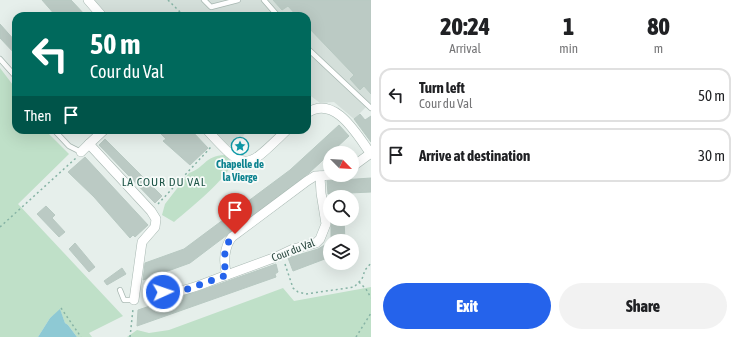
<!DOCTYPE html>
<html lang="en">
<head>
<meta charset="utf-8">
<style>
  :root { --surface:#fff; --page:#f2f2f2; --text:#202124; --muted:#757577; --line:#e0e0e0; --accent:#2563eb }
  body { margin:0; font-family:"Asap Condensed",sans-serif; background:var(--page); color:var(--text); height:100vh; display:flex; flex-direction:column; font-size:15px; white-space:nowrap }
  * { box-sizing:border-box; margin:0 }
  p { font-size:13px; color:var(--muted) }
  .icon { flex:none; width:22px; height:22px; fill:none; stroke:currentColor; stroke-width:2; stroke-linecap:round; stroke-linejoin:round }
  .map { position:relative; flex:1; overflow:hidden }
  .side { display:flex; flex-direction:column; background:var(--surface); width:368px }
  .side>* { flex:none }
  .hud { position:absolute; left:12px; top:12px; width:299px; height:122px; border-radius:12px; box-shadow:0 4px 16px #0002; background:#00695c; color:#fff; overflow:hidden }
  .needle { width:26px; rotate:114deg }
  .buttons { position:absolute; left:323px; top:146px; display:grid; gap:8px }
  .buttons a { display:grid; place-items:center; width:36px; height:36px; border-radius:50%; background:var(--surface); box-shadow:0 4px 16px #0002; font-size:20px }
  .pin { position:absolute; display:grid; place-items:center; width:34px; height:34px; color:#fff; margin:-41px -17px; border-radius:50% 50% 50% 0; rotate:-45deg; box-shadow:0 0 4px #0007 }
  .pin .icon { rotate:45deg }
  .me { position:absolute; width:44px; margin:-22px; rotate:87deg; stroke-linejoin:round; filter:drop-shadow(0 0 3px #0008) }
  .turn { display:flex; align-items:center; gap:14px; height:84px; padding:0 12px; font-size:18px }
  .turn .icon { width:52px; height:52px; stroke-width:2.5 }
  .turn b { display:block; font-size:28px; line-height:34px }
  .then { display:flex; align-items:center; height:38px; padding:0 12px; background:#0003; gap:8px; font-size:15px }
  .eta { display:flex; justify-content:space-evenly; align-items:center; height:68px; text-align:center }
  .eta b { font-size:24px; font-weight:800; line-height:28px }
  .primary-button { display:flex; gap:8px; margin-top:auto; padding:8px 12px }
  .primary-button a { flex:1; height:46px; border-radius:24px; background:var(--accent); color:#fff; font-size:16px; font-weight:800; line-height:46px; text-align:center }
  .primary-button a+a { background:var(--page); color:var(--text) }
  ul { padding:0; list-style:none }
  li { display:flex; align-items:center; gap:12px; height:54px; margin:0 8px 6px; padding:0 4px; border:2px solid var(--line); border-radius:12px }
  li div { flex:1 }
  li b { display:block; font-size:15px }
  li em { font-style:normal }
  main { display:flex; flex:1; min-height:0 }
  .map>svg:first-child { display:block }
  .built { fill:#d4dfda }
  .green { fill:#bfe0c8 }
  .water { fill:#8ec9d4 }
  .building { fill:#bbcac4; stroke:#b8c9c2 }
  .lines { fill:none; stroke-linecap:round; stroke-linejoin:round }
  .lane-casing { stroke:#a8b8b2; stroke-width:6 }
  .street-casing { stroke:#a8b8b2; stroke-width:10 }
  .path { stroke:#86b3a5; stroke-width:1.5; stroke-dasharray:2 3; stroke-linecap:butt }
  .lane { stroke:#fff; stroke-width:4.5 }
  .street { stroke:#fff; stroke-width:9 }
  .route { stroke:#2563eb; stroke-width:7; stroke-dasharray:0 12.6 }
  .labels { text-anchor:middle; stroke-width:3.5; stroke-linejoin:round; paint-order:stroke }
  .culture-label { font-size:11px; font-weight:bold; fill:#0d838f; stroke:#f7fbf9 }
  .street-label { font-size:11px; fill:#24423a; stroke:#f7fbf9 }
  .neighbourhood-label { font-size:12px; letter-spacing:1px; fill:#1f5548; stroke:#f7fbf9 }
</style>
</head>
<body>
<main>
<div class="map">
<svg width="371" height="337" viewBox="0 0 371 337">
  <rect width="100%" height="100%" fill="#e6efeb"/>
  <!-- built -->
  <g class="built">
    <polygon points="91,0 371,0 371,108 366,107 354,119 334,102 320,103 307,93 307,16 107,16"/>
    <polygon points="214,130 248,130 239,141 236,149 227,144"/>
  </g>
  <!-- green -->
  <g class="green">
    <polygon points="0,68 16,89 16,130 45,130 69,154 18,204 123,316 89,333 92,337 77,337 68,325 65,323 60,310 50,318 38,337 0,337"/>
    <path d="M225 155 232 163C227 179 188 210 174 222L162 215 165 204 189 173C205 168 204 156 225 155Z"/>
    <polygon points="371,287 371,337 127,337 137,330 149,333 169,330 283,288 294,301"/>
  </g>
  <!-- water -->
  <polygon class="water" points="60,309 65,323 68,325 77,337 38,337 50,318"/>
  <!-- building -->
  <g class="building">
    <polygon points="42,0 71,0 86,16 56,16"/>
    <polygon points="273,0 371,0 371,94 364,86 360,90 350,79 354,75 307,26 307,16 297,16 288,6 282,10"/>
    <polygon points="0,24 16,42 16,55 0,38"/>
    <polygon points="360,114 365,120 371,116 371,142 354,119"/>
    <polygon points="339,125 349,136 309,173 190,263 143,280 145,263 184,249 290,170"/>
    <polygon points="157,130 191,130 208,148 190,165 163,141 166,139"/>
    <polygon points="105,139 162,196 155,203 99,145"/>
    <polygon points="85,157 148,225 135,237 133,235 130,238 94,197 68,172"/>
    <polygon points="371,178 371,192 328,194 327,181"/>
    <polygon points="46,206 55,215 52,218 65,232 59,237 37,214"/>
    <polygon points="331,219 344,219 345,241 331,241"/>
    <polygon points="330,242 330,257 293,271 288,258 318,249"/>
    <polygon points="75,243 95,267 89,272 69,249"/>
    <polygon points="276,264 278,272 275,274 276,277 137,326 138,310 174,298 194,293"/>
    <polygon points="122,268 126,274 107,285 104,281"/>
  </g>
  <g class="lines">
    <defs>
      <g id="lane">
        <polyline points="204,0 211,7 238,0"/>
        <polyline points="264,0 278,16"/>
        <polyline points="307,48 371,108"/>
        <polyline points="0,59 16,77"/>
        <polyline points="54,130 69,146 81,152"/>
        <polyline points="120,290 124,300 134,300"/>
      </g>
      <g id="street">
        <polyline points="88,0 102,16"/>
        <path d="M307 113C335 94 357 135 371 154"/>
        <polyline points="104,130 89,144 151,211 156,219 155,227 142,242 134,300"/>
        <path d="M207 130C247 174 246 169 287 130"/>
        <polyline points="81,152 89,144"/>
        <polyline points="352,167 371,153"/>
        <polyline points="227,275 276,257 293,249 316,243 320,239 326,224 321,193 320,176"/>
        <path d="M157 290C180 297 205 282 227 275 223 263 224 247 232 237L307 181 315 176 335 175"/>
      </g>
    </defs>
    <!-- lane casing -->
    <use href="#lane" class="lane-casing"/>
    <!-- street casing -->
    <use href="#street" class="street-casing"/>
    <!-- path -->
    <g class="path">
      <polyline points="168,0 184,16"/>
      <polyline points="158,204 211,147"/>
      <polyline points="0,227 76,158"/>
      <polyline points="285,264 293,288 298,292 306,294 354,287 362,279 365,270 371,263"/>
      <polyline points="359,282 366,289 371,298"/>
      <polyline points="61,308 81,337"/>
      <polyline points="130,337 133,309"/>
      <polyline points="356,337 371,313"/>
    </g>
    <!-- lane -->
    <use href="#lane" class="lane"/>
    <!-- street -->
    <use href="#street" class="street"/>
  </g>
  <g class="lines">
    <!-- route -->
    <path class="route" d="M163 292H179L227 275C222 262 224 243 235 234"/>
  </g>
  <!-- icons -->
  <defs>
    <symbol id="sight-ring" viewBox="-11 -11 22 22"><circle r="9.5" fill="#f7fbf9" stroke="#0f9aa8" stroke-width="1.5"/><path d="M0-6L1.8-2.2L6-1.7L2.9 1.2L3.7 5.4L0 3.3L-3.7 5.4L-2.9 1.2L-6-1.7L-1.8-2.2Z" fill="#0f9aa8"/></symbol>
  </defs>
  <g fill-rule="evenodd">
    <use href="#sight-ring" x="230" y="136" width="20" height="20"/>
  </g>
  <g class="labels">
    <!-- culture labels -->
    <g class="culture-label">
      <text x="240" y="168">Chapelle de<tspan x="240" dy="13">la Vierge</tspan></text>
    </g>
    <!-- street labels -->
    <g class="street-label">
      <text transform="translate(293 250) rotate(-21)" y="4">Cour du Val</text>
    </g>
    <!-- neighbourhood labels -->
    <g class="neighbourhood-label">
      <text x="164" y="186">LA COUR DU VAL</text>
    </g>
  </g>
</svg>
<div class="buttons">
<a><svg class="needle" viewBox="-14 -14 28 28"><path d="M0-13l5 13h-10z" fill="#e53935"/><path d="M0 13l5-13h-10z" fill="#757577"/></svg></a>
<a><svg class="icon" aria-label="search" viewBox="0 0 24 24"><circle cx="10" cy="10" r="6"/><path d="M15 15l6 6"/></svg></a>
<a><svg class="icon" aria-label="layers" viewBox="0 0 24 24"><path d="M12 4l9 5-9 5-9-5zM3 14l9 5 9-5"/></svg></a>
</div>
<div class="pin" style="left:235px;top:234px;background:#d93025"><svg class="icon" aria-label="arrive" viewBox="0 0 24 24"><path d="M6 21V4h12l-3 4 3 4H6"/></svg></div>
<svg class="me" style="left:163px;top:292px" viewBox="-20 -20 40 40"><circle r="17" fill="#2563eb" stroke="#fff" stroke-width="3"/><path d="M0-11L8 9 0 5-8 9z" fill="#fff"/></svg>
<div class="hud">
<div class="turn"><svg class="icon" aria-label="left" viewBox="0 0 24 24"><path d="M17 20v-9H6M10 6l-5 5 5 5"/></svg><div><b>50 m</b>Cour du Val</div></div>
<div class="then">Then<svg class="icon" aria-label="arrive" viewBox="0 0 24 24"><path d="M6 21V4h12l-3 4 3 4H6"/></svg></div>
</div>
</div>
<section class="side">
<div class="eta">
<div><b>20:24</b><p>Arrival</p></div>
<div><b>1</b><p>min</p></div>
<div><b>80</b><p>m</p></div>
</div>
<ul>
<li><svg class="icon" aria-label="left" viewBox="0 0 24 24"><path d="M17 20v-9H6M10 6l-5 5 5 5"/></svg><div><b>Turn left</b><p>Cour du Val</p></div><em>50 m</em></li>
<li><svg class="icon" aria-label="arrive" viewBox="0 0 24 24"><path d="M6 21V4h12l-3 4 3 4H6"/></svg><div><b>Arrive at destination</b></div><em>30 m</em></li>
</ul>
<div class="primary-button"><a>Exit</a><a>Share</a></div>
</section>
</main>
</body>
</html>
